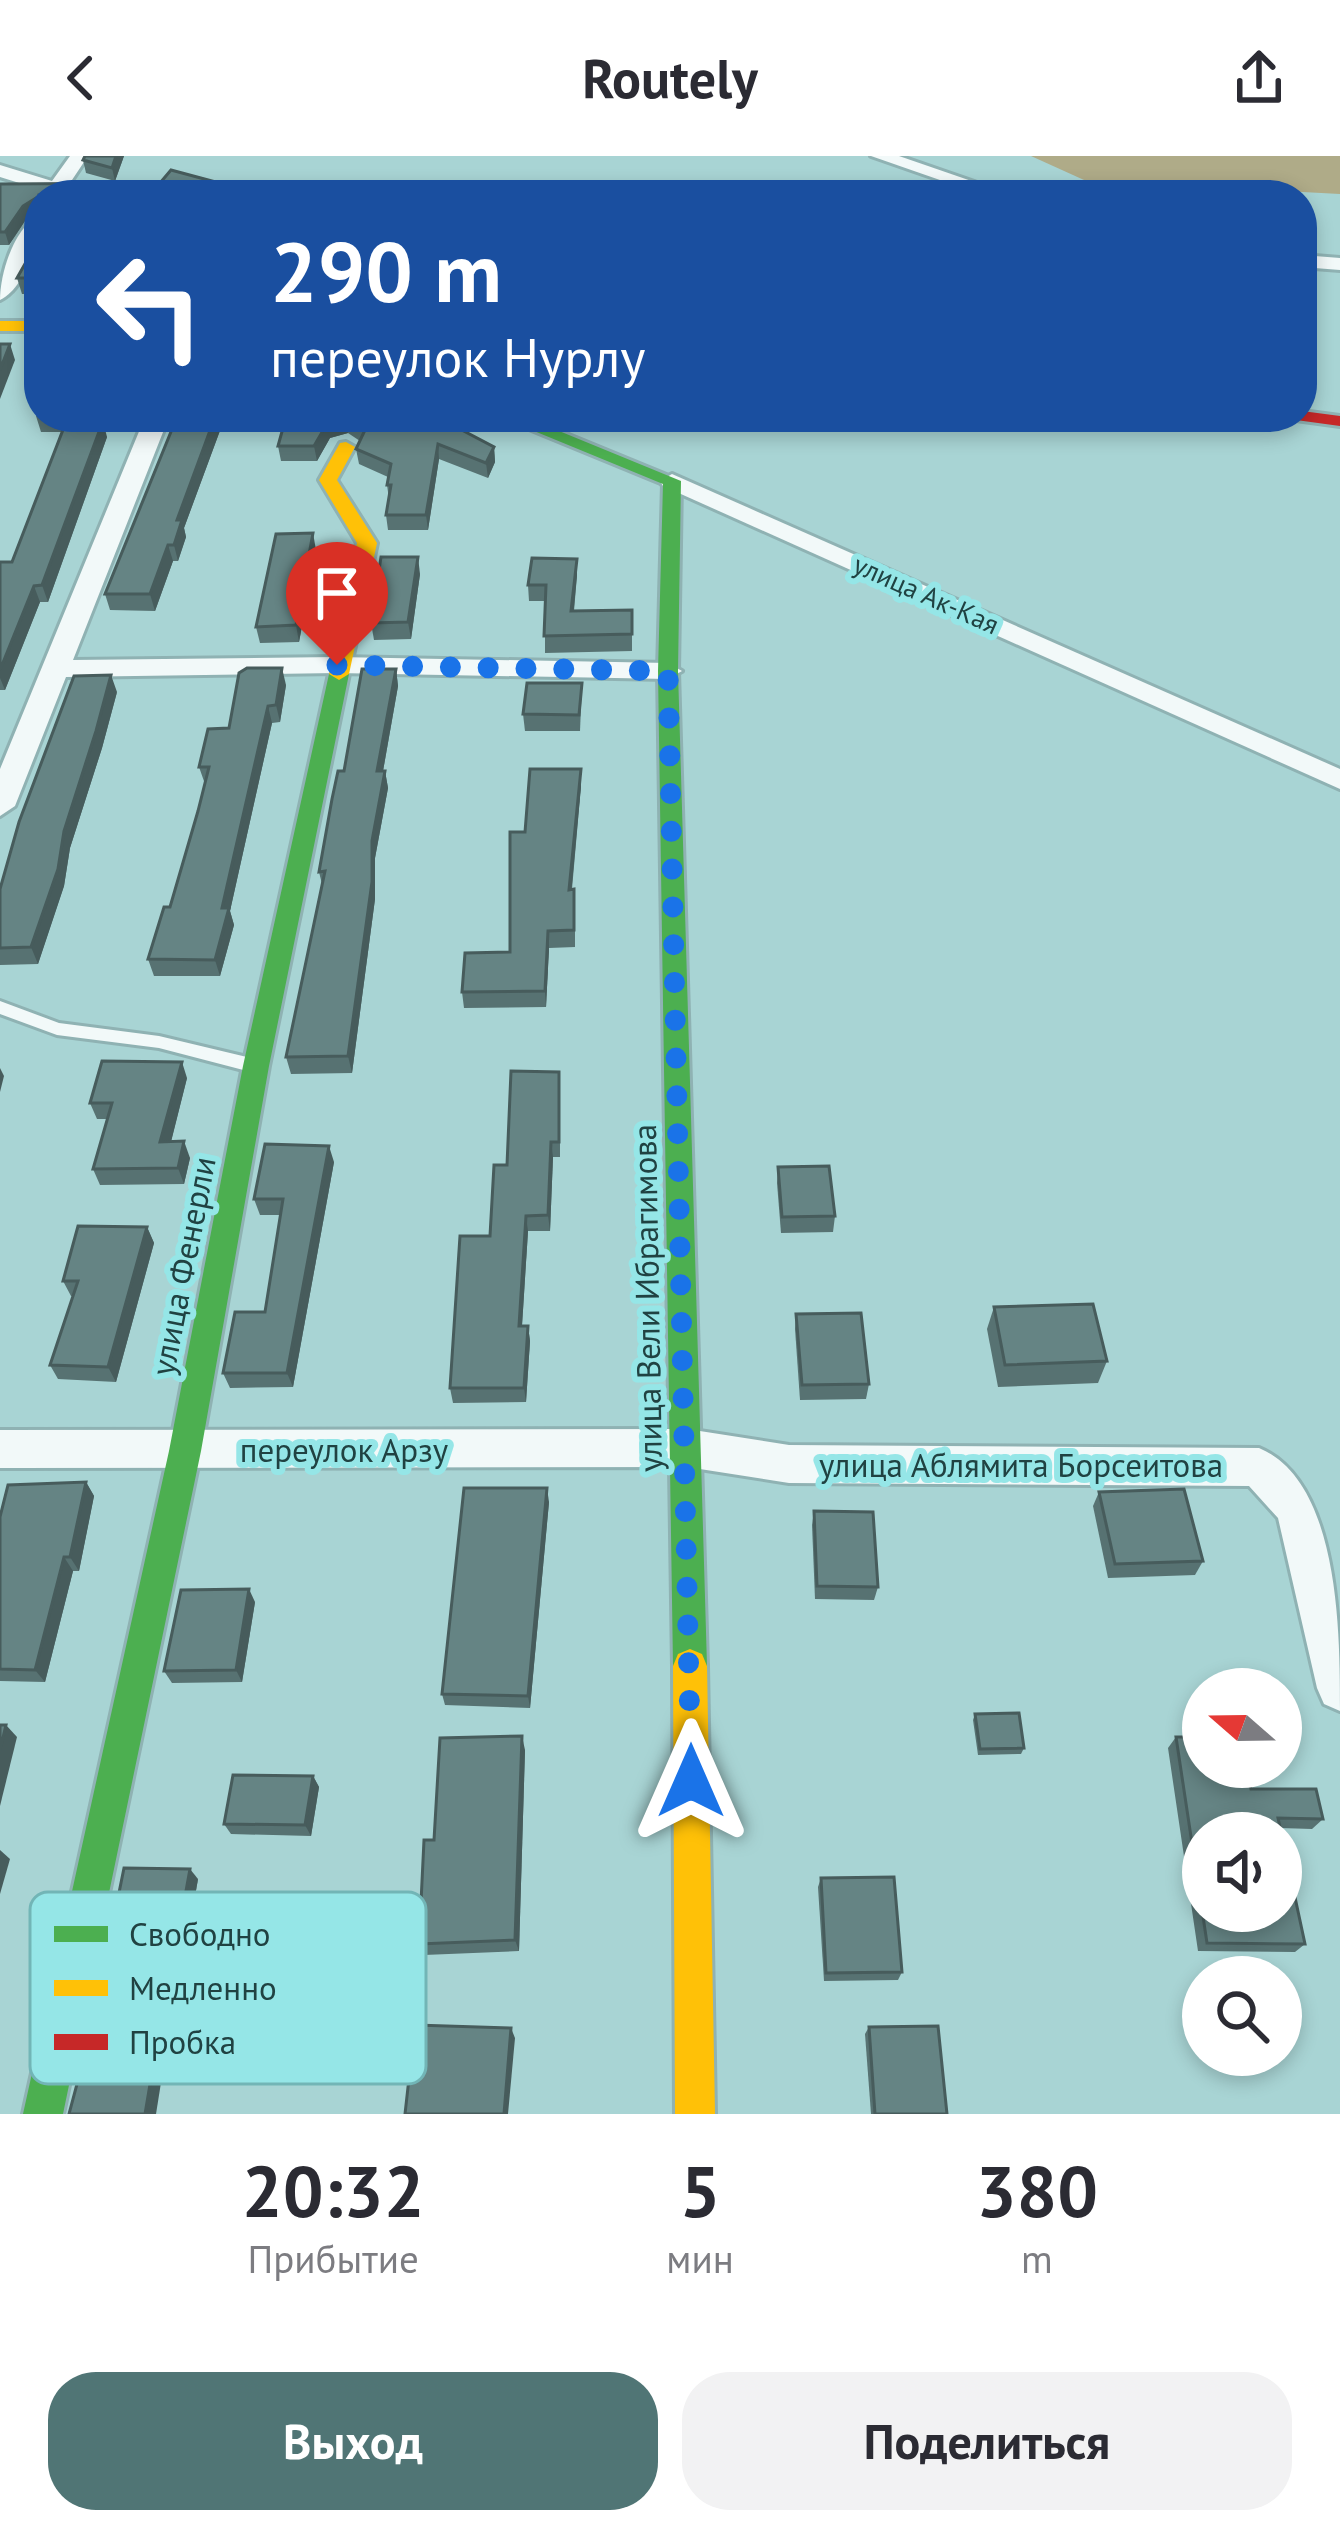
<!DOCTYPE html>
<html lang="ru">
<head>
<meta charset="utf-8">
<style>
  :root { --surface:#fff; --page:#f2f2f3; --text:#2b2b33; --muted:#7c7c81; --accent:#507575 }
  body { margin:0; font-family:"PT Sans",sans-serif; background:var(--page); color:var(--text); height:100vh; display:flex; flex-direction:column; font-size:45px; white-space:nowrap }
  * { box-sizing:border-box; margin:0 }
  p { font-size:39px; color:var(--muted) }
  .icon { flex:none; width:66px; height:66px; fill:none; stroke:currentColor; stroke-width:2; stroke-linecap:round; stroke-linejoin:round }
  .map { position:relative; height:1958px; overflow:hidden }
  .drawer { display:flex; flex-direction:column; background:var(--surface); flex:1 }
  .drawer>* { flex:none }
  .guide { position:absolute; left:24px; top:24px; width:1293px; height:252px; border-radius:48px; box-shadow:0 6px 18px #0003; background:#1a4fa0; color:#fff; overflow:hidden }
  .needle { width:78px; rotate:290deg }
  .buttons { position:absolute; left:1182px; top:1512px; display:grid; gap:24px }
  .buttons a { display:grid; place-items:center; width:120px; height:120px; border-radius:50%; background:var(--surface); box-shadow:0 6px 18px #0003; font-size:60px }
  .pin { position:absolute; display:grid; place-items:center; width:102px; height:102px; color:#fff; margin:-123px -51px; border-radius:50% 50% 50% 0; rotate:-45deg; box-shadow:0 0 12px #0007 }
  .pin .icon { rotate:45deg }
  .me { position:absolute; width:132px; margin:-66px; rotate:0deg; stroke-linejoin:round; filter:drop-shadow(0 0 9px #0008) }
  .turn { display:flex; align-items:center; gap:42px; height:252px; padding:0 48px; font-size:54px }
  .turn .icon { width:156px; height:156px; stroke-width:2.5 }
  .turn b { display:block; font-size:84px; line-height:102px }
  .eta { display:flex; justify-content:space-evenly; align-items:center; height:204px; text-align:center }
  .eta b { font-size:72px; font-weight:700; line-height:84px }
  .primary-button { display:flex; gap:24px; margin-top:auto; padding:24px 48px }
  .primary-button a { flex:1; height:138px; border-radius:48px; background:var(--accent); color:#fff; font-size:48px; font-weight:700; line-height:138px; text-align:center }
  .primary-button a+a { background:var(--page); color:var(--text) }
  header { display:flex; justify-content:space-between; align-items:center; height:156px; padding:0 48px; background:var(--surface); font-size:54px; font-weight:700 }
  .map>svg:first-child { display:block }
  .forest { fill:#afab88 }
  .lines { fill:none; stroke-linecap:round; stroke-linejoin:round }
  .lane-casing { stroke:#8fb2b3; stroke-width:6 }
  .street-casing { stroke:#8fb2b3; stroke-width:6 }
  .fast-casing { stroke:#8fb2b3; stroke-width:6 }
  .slow-casing { stroke:#8fb2b3; stroke-width:6 }
  .jam-casing { stroke:#8fb2b3; stroke-width:6 }
  .lane { fill:#f2f9f9; fill-rule:evenodd }
  .street { fill:#f2f9f9; fill-rule:evenodd }
  .fast { fill:#4caf50; fill-rule:evenodd }
  .slow { fill:#ffc107; fill-rule:evenodd }
  .jam { fill:#c62828; fill-rule:evenodd }
  .wall { fill:#577272 }
  .shaded-wall { fill:#475c5c }
  .building { fill:#658484; stroke:#475c5c; stroke-width:3; fill-rule:evenodd }
  .route { stroke:#1a73e8; stroke-width:21; stroke-dasharray:0 37.8 }
  .labels { text-anchor:middle; stroke-width:12; stroke-linejoin:round; paint-order:stroke }
  .far-street-label { font-size:27px; fill:#204242; stroke:#95e6e7 }
  .street-label { font-size:33px; fill:#204242; stroke:#95e6e7 }
  .key { fill:#95e6e7; stroke:#72b5b6; stroke-width:3 }
  .key-label { font-size:33px; fill:#204242 }
</style>
</head>
<body>
<header><svg class="icon" aria-label="back" viewBox="0 0 24 24"><path d="M15 5l-7 7 7 7"/></svg>Routely<svg class="icon" aria-label="share" viewBox="0 0 24 24"><path d="M12 15V3M7 8l5-5 5 5M5 13v7h14v-7"/></svg></header>
<div class="map">
<svg width="1340" height="1958" viewBox="0 0 1340 1958">
  <rect width="100%" height="100%" fill="#a8d4d4"/>
  <!-- forest -->
  <polygon class="forest" points="1031,0 1340,0 1340,38 1084,24"/>
  <g class="lines">
    <defs>
      <polygon id="lane" points="0,845 59,867 159,880 251,902 260,909 251,916 159,892 57,879 0,858"/>
      <g id="street">
        <polygon points="70,0 88,0 62,39 42,39 45,35 0,21 0,9 52,25"/>
        <polygon points="871,0 899,0 1012,39 983,39"/>
        <path d="M39 59C39 86 25 132 0 144 0 117 14 72 39 59Z"/>
        <polygon points="1302,99 1340,102 1340,114 1302,111"/>
        <polygon points="145,261 169,261 73,504 337,501 668,507 682,515 668,523 337,517 66,521 15,650 0,660 0,613"/>
        <polygon points="672,318 1340,613 1340,633 663,330 660,325"/>
        <path d="M687 1273 789 1289 1259 1292C1340 1326 1340 1477 1340 1555L1324 1548 1317 1532 1278 1362 1249 1330 789 1327 687 1311 0 1312V1274Z"/>
      </g>
      <g id="fast">
        <polygon points="500,261 525,261 681,325 678,515 707,1510 702,1522 690,1527 678,1522 673,1510 658,515 663,328"/>
        <polygon points="339,512 349,518 269,910 201,1295 63,1958 23,1958 169,1295 243,910 329,518"/>
      </g>
      <g id="slow">
        <rect x="0" y="165" width="39" height="10"/>
        <polygon points="346,286 355,291 337,324 377,387 349,518 339,524 329,518 357,387 319,324 340,287"/>
        <polygon points="690,1493 702,1498 707,1510 715,1958 675,1958 673,1510 678,1498"/>
      </g>
      <polygon id="jam" points="1302,255 1340,260 1340,270 1296,264 1302,261"/>
    </defs>
    <!-- lane casing -->
    <use href="#lane" class="lane-casing"/>
    <!-- street casing -->
    <use href="#street" class="street-casing"/>
    <!-- fast casing -->
    <use href="#fast" class="fast-casing"/>
    <!-- slow casing -->
    <use href="#slow" class="slow-casing"/>
    <!-- jam casing -->
    <use href="#jam" class="jam-casing"/>
    <!-- lane -->
    <use href="#lane" class="lane"/>
    <!-- street -->
    <use href="#street" class="street"/>
    <!-- fast -->
    <use href="#fast" class="fast"/>
    <!-- slow -->
    <use href="#slow" class="slow"/>
    <!-- jam -->
    <use href="#jam" class="jam"/>
  </g>
  <!-- wall -->
  <g class="wall">
    <polygon points="124,0 115,25 86,17 83,4"/>
    <polygon points="160,27 264,39 39,39 39,138 22,138 17,122 38,85 35,77 36,57 27,62 9,89 0,89 0,28"/>
    <polygon points="39,255 39,261 88,261 86,265 107,281 48,446 40,446 5,534 0,534 0,406 12,406 62,276 41,276 36,260"/>
    <polygon points="177,261 225,261 184,372 186,381 178,405 173,405 155,455 110,454 105,438"/>
    <polygon points="286,261 446,266 494,291 495,306 488,322 439,303 428,374 388,374 386,359 389,343 387,329 388,321 359,308 356,293 360,285 348,277 330,282 317,305 281,305 278,290"/>
    <polygon points="316,394 299,486 260,487 256,471"/>
    <polygon points="577,403 577,419 574,455 632,454 632,495 545,497 545,445 529,445 528,429"/>
    <polygon points="420,418 411,483 374,484 371,467"/>
    <polygon points="396,513 398,530 383,615 385,615 388,632 375,702 375,743 352,917 291,918 286,901 322,728 319,716 344,615"/>
    <polygon points="582,527 580,575 525,575 523,558"/>
    <polygon points="286,529 280,566 272,567 230,755 234,769 220,820 154,820 148,803 170,751 205,628 199,611 229,572"/>
    <polygon points="117,536 102,592 70,692 64,730 38,808 0,809 0,733"/>
    <polygon points="581,613 581,630 572,733 575,750 575,791 549,792 546,851 464,852 462,836 510,796 525,676"/>
    <polygon points="187,922 171,985 190,1002 184,1028 100,1029 93,1013 107,963 97,963 90,947"/>
    <polygon points="560,931 560,1001 553,1001 550,1075 528,1075 522,1170 528,1170 530,1185 526,1246 453,1247 450,1232 507,1009"/>
    <polygon points="334,1006 293,1231 230,1232 223,1217 265,1156 280,1059 260,1059 254,1043"/>
    <polygon points="778,1011 835,1060 833,1076 781,1077 777,1027"/>
    <polygon points="147,1071 154,1087 116,1226 58,1223 50,1209 73,1140 71,1140 63,1125"/>
    <polygon points="994,1151 1107,1205 1098,1227 998,1231 987,1173"/>
    <polygon points="796,1158 869,1228 866,1243 800,1244 795,1173"/>
    <polygon points="86,1326 94,1340 79,1415 73,1415 45,1526 0,1525 0,1361"/>
    <polygon points="1099,1336 1203,1405 1195,1419 1108,1422 1093,1350"/>
    <polygon points="549,1346 530,1552 445,1549 442,1538"/>
    <polygon points="814,1355 878,1431 874,1444 815,1443 812,1369"/>
    <polygon points="255,1446 242,1526 172,1527 164,1515"/>
    <polygon points="975,1558 1024,1592 1021,1598 978,1599 973,1564"/>
    <polygon points="1176,1581 1251,1633 1323,1663 1312,1673 1280,1672 1305,1788 1295,1796 1198,1795 1168,1592"/>
    <polygon points="525,1594 519,1795 424,1799 419,1788 434,1684"/>
    <polygon points="313,1620 319,1631 311,1680 231,1678 224,1668"/>
    <polygon points="821,1722 902,1816 898,1824 824,1825 818,1731"/>
    <polygon points="198,1723 180,1825 112,1824 103,1816"/>
    <polygon points="869,1871 947,1958 871,1958 865,1878"/>
  </g>
  <!-- shaded-wall -->
  <g class="shaded-wall">
    <polygon points="116,0 124,0 115,25 112,12"/>
    <polygon points="110,28 112,39 98,39"/>
    <polygon points="36,42 39,55 27,62 9,89 5,76 23,50"/>
    <polygon points="10,188 15,204 0,243 0,214"/>
    <polygon points="215,261 225,261 184,372 186,381 178,405 174,389 177,364"/>
    <polygon points="346,262 348,277 330,282 317,305 314,290 328,266"/>
    <polygon points="103,265 107,281 48,446 42,429"/>
    <polygon points="438,288 439,303 428,374 426,359"/>
    <polygon points="494,291 495,306 488,322 486,307"/>
    <polygon points="313,377 316,394 299,486 296,469"/>
    <polygon points="168,389 173,405 155,455 150,438"/>
    <polygon points="418,401 420,418 411,483 408,466"/>
    <polygon points="577,403 577,419 572,472 571,455"/>
    <polygon points="34,430 40,446 5,534 0,522 0,514"/>
    <polygon points="282,512 286,529 280,566 276,549"/>
    <polygon points="396,513 398,530 380,632 377,615"/>
    <polygon points="111,519 117,536 102,592 70,692 64,730 38,808 31,791"/>
    <polygon points="268,550 272,567 230,755 234,769 220,820 215,804 222,752"/>
    <polygon points="581,613 581,630 570,750 569,734"/>
    <polygon points="385,615 388,632 375,702 375,743 352,917 348,900 372,685"/>
    <polygon points="548,775 549,792 546,851 545,835"/>
    <polygon points="182,906 187,922 167,1002 160,986"/>
    <polygon points="0,912 4,920 0,936"/>
    <polygon points="184,985 190,1002 184,1028 178,1012"/>
    <polygon points="551,986 553,1001 550,1075 548,1059"/>
    <polygon points="329,990 334,1006 293,1231 287,1217"/>
    <polygon points="526,1060 528,1075 521,1185 519,1170"/>
    <polygon points="147,1071 154,1087 116,1226 108,1211"/>
    <polygon points="528,1170 530,1185 526,1246 524,1232"/>
    <polygon points="86,1326 94,1340 79,1415 70,1401"/>
    <polygon points="547,1332 549,1346 530,1552 528,1540"/>
    <polygon points="64,1401 73,1415 45,1526 35,1514"/>
    <polygon points="249,1433 255,1446 242,1526 236,1514"/>
    <polygon points="6,1569 17,1581 0,1650 0,1594"/>
    <polygon points="522,1580 525,1594 519,1795 515,1784"/>
    <polygon points="313,1620 319,1631 311,1680 305,1669"/>
    <polygon points="0,1694 10,1703 0,1738"/>
    <polygon points="190,1713 198,1723 180,1825 171,1817"/>
    <polygon points="511,1872 515,1882 508,1958 504,1958"/>
    <polygon points="158,1881 167,1889 156,1958 145,1958"/>
  </g>
  <!-- building -->
  <g class="building">
    <polygon points="85,0 116,0 112,12 83,4"/>
    <polygon points="171,14 264,39 136,39 110,28 98,39 39,39 39,77 35,77 36,42 23,50 5,76 0,76 0,28 160,27"/>
    <polygon points="39,83 39,122 17,122"/>
    <polygon points="0,188 10,188 0,214"/>
    <polygon points="177,261 215,261 177,364 182,364 174,389 168,389 150,438 105,438"/>
    <polygon points="286,261 445,261 441,263 494,291 486,307 438,288 426,359 386,359 391,329 387,329 391,308 356,293 365,274 346,262 328,266 314,290 278,290"/>
    <polygon points="103,265 42,429 34,430 0,514 0,406 12,406 66,266"/>
    <polygon points="313,377 296,469 256,471 276,378"/>
    <polygon points="381,401 418,401 408,466 371,467"/>
    <polygon points="532,402 577,403 571,455 632,454 632,478 544,480 546,429 528,429"/>
    <polygon points="247,512 282,512 276,549 268,550 222,752 229,752 215,804 148,803 164,751 170,751 198,655 209,611 199,611 208,573 229,572 239,517"/>
    <polygon points="362,513 396,513 377,615 385,615 372,685 372,726 348,900 286,901 325,715 319,716 332,643 338,615 344,615"/>
    <polygon points="111,519 96,575 64,675 58,713 31,791 0,792 0,733 19,666 74,520"/>
    <polygon points="527,527 582,527 579,559 523,558"/>
    <polygon points="530,613 581,613 569,734 574,733 574,774 548,775 545,835 462,836 465,797 510,796 510,676 525,676"/>
    <polygon points="102,905 182,906 160,986 184,985 178,1012 93,1013 112,947 90,947"/>
    <polygon points="511,915 559,916 559,986 551,986 548,1059 526,1060 519,1170 528,1170 524,1232 450,1232 460,1080 490,1080 494,1009 507,1009"/>
    <polygon points="265,988 329,990 287,1217 223,1217 235,1156 265,1156 283,1043 254,1043"/>
    <polygon points="829,1010 835,1060 782,1061 778,1011"/>
    <polygon points="78,1070 147,1071 108,1211 50,1209 78,1125 63,1125"/>
    <polygon points="1093,1148 1107,1205 1005,1209 994,1151"/>
    <polygon points="861,1157 869,1228 802,1229 796,1158"/>
    <polygon points="86,1326 70,1401 64,1401 35,1514 0,1513 0,1361 8,1329"/>
    <polygon points="464,1332 547,1332 528,1540 442,1538"/>
    <polygon points="1184,1333 1203,1405 1115,1408 1099,1336"/>
    <polygon points="814,1355 873,1356 878,1431 817,1430"/>
    <polygon points="249,1433 236,1514 164,1515 181,1434"/>
    <polygon points="1019,1557 1024,1592 980,1593 975,1558"/>
    <polygon points="0,1569 6,1569 0,1594"/>
    <polygon points="522,1580 515,1784 419,1788 424,1684 434,1684 440,1582"/>
    <path d="M1176 1581H1203V1611H1247L1251 1633H1316L1323 1663 1278 1662 1305 1788 1207 1787ZM1203 1677H1281V1755H1203Z"/>
    <polygon points="233,1619 313,1620 305,1669 224,1668"/>
    <polygon points="124,1712 190,1713 171,1817 103,1816"/>
    <polygon points="894,1721 902,1816 826,1817 821,1722"/>
    <polygon points="415,1869 511,1872 504,1958 405,1958"/>
    <polygon points="938,1870 947,1958 875,1958 869,1871"/>
    <polygon points="158,1881 145,1958 69,1958 89,1883"/>
  </g>
  <g class="lines">
    <!-- route -->
    <polyline class="route" points="337,509 668,515 691,1625"/>
  </g>
  <g class="labels">
    <!-- far-street labels -->
    <g class="far-street-label">
      <text transform="translate(926 439) rotate(24)" y="9">улица Ак-Кая</text>
    </g>
    <!-- street labels -->
    <g class="street-label">
      <text transform="translate(183 1110) rotate(-79)" y="12">улица Фенерли</text>
      <text transform="translate(647 1142) rotate(-91)" y="12">улица Вели Ибрагимова</text>
      <text x="344" y="1306">переулок Арзу</text>
      <text x="1021" y="1321">улица Аблямита Борсеитова</text>
    </g>
  </g>
  <!-- legend -->
  <rect x="30" y="1736" width="396" height="192" rx="18" class="key"/>
  <rect x="54" y="1770" width="54" height="16" fill="#4caf50"/>
  <rect x="54" y="1824" width="54" height="16" fill="#ffc107"/>
  <rect x="54" y="1878" width="54" height="16" fill="#c62828"/>
  <g class="key-label">
    <text x="129" y="1790">Свободно</text>
    <text x="129" y="1844">Медленно</text>
    <text x="129" y="1898">Пробка</text>
  </g>
</svg>
<div class="buttons">
<a><svg class="needle" viewBox="-14 -14 28 28"><path d="M0-13l5 13h-10z" fill="#e53935"/><path d="M0 13l5-13h-10z" fill="#7c7c81"/></svg></a>
<a><svg class="icon" aria-label="sound" viewBox="0 0 24 24"><path d="M4 9h4l5-4v14l-5-4H4zM17 9q2 3 0 6"/></svg></a>
<a><svg class="icon" aria-label="search" viewBox="0 0 24 24"><circle cx="10" cy="10" r="6"/><path d="M15 15l6 6"/></svg></a>
</div>
<div class="pin" style="left:337px;top:509px;background:#d93025"><svg class="icon" aria-label="arrive" viewBox="0 0 24 24"><path d="M6 21V4h12l-3 4 3 4H6"/></svg></div>
<svg class="me" style="left:691px;top:1625px" viewBox="-20 -20 40 40"><path d="M0-17L14 15 0 8-14 15z" fill="#1a73e8" stroke="#fff" stroke-width="4"/></svg>
<div class="guide">
<div class="turn"><svg class="icon" aria-label="left" viewBox="0 0 24 24"><path d="M17 20v-9H6M10 6l-5 5 5 5"/></svg><div><b>290 m</b>переулок Нурлу</div></div>
</div>
</div>
<section class="drawer">
<div class="eta">
<div><b>20:32</b><p>Прибытие</p></div>
<div><b>5</b><p>мин</p></div>
<div><b>380</b><p>m</p></div>
</div>
<div class="primary-button"><a>Выход</a><a>Поделиться</a></div>
</section>
</body>
</html>
